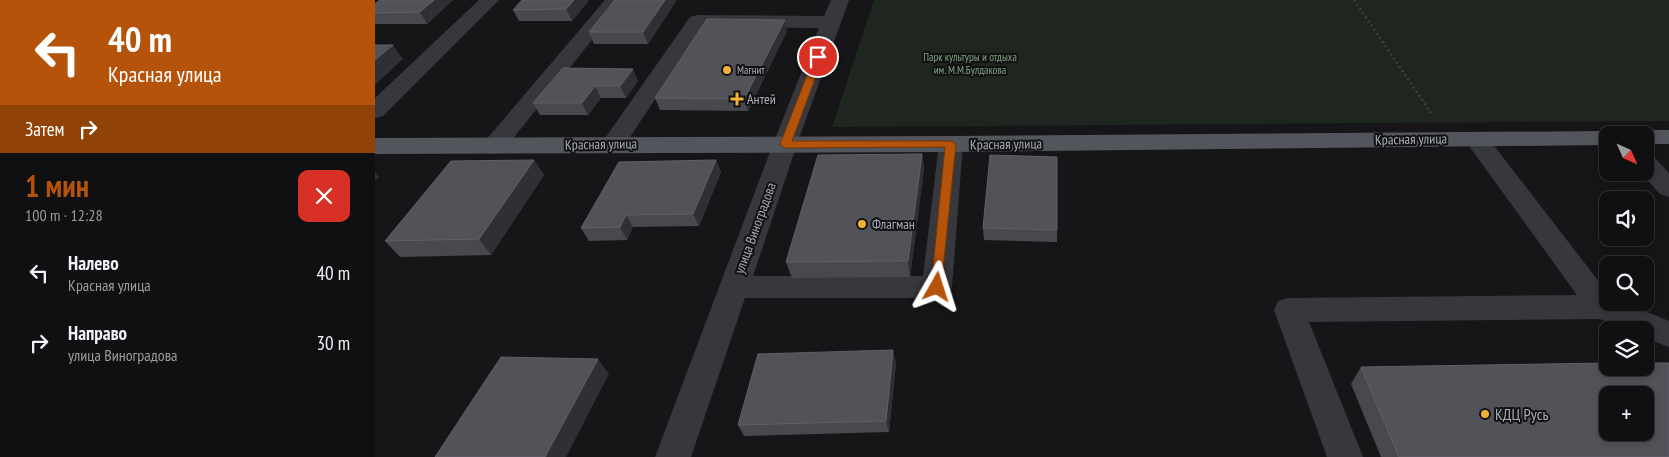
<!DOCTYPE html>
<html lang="ru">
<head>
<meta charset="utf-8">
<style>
  :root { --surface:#101012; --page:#1e1e20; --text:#f1f3f6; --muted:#9c9d9f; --line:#303032; --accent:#b45309 }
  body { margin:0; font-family:"PT Sans Narrow",sans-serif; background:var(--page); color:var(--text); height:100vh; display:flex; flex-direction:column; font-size:19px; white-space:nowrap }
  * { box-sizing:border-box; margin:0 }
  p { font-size:16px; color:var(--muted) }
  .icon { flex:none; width:28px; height:28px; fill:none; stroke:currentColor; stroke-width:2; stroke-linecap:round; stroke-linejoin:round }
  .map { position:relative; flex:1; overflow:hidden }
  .details { display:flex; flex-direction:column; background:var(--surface); width:375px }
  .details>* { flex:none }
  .guide { background:#b45309; color:#fff; overflow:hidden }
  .needle { width:32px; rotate:135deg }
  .fabs { position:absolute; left:1224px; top:126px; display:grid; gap:10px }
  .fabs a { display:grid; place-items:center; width:55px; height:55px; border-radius:10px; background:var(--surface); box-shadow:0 2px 8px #0003,0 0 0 1px var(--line); font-size:25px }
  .pin { position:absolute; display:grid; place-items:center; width:42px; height:42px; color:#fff; margin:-21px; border:2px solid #fff; border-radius:50%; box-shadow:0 1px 5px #0007 }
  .me { position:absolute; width:55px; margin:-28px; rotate:6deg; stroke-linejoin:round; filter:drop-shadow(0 0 4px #0008) }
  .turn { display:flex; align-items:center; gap:18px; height:105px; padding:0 25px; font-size:22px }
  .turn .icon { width:65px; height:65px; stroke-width:2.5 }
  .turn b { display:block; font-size:35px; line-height:42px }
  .then { display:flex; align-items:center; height:48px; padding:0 25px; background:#0003; gap:10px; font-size:19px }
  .round { display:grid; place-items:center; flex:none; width:52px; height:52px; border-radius:10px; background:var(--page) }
  .overview { display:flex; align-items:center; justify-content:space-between; height:85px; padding:0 25px }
  h1 { font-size:30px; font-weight:800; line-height:38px; color:var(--accent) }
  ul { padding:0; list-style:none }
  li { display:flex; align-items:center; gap:15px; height:70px; padding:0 25px }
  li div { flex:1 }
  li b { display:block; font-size:19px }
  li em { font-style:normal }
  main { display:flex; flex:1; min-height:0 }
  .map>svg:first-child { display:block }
  .green { fill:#1e261f }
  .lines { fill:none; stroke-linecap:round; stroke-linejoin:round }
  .path { stroke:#3d3f44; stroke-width:2.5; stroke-dasharray:2 3; stroke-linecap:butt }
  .minor { fill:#37383d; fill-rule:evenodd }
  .major { fill:#53555c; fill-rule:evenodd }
  .wall { fill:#47494d }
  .shaded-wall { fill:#2f3033 }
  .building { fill:#525359; stroke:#5f6168; fill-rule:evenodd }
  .route { fill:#b45309; stroke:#753606 }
  .poi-dot { fill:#f2b134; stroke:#111113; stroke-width:2 }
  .labels { text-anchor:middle; stroke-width:4; stroke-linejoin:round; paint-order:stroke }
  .far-park-label { font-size:11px; fill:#7fa381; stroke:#111113 }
  .far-poi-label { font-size:11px; fill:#a8adb8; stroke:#111113; text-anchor:start }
  .poi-label { font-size:14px; fill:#a8adb8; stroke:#111113; text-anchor:start }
  .street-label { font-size:14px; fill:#a8adb8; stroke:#111113 }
  .near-poi-label { font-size:16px; fill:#a8adb8; stroke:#111113; text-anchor:start }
</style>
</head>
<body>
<main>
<section class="details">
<div class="guide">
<div class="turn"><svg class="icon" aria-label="left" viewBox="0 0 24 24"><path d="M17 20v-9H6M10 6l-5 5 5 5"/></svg><div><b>40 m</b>Красная улица</div></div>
<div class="then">Затем<svg class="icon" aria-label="right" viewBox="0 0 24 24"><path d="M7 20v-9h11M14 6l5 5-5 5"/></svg></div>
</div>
<div class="overview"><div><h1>1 мин</h1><p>100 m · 12:28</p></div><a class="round" style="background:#d93025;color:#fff"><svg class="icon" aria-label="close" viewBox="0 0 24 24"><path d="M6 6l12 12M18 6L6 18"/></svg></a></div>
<ul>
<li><svg class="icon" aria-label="left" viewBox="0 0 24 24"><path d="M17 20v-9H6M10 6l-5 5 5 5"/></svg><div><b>Налево</b><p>Красная улица</p></div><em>40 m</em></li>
<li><svg class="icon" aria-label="right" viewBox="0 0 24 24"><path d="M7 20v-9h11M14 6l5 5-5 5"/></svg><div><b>Направо</b><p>улица Виноградова</p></div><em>30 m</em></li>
</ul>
</section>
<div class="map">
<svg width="1294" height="457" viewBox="0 0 1294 457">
  <rect width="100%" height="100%" fill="#161618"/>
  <!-- green -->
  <polygon class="green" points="499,0 1294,0 1294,121 457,127"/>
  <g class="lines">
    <!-- path -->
    <polyline class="path" points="979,0 1056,113"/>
    <!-- minor -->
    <g class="minor">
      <polygon points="104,0 124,0 8,116 0,118 0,98"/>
      <polygon points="230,0 249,0 128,151 119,154 110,151 107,146 110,141"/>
      <polygon points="456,0 474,0 422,144 378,276 548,276 564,144 567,139 576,136 585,139 588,144 577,287 573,295 562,298 370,298 316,457 280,457 398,144 444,28 328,27 247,149 238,152 229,149 226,144 315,17 322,15 449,16"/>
      <polygon points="1101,132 1110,134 1232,292 1232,302 1248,302 1294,321 1294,347 1270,338 1270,330 1251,330 1225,319 934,322 988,457 952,457 899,310 903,301 914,298 1202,295 1089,139 1092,134"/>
      <polygon points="1270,155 1279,157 1294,173 1294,197 1285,194 1265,172 1270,172"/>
    </g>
    <!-- major -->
    <g class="major">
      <polygon points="1270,130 1294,130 1294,144 1270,144 1270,135 1259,135 1262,132"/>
      <polygon points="1232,131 1242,135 1232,135 1232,145 576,152 0,154 0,138 576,136"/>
    </g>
  </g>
  <!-- wall -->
  <g class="wall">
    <polygon points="5,0 78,0 52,24 0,24 0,4"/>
    <polygon points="214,0 197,21 144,21 138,10"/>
    <polygon points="240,0 301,0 301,1 273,44 219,44 214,32"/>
    <polygon points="412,31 373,111 285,110 280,98"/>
    <polygon points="188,68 263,81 251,98 226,98 213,115 165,115 158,103"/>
    <polygon points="547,154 549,169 535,277 417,278 411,262"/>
    <polygon points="159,160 169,175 116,255 25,257 10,241"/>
    <polygon points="341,160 346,172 324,226 258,227 252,240 214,241 206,228"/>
    <polygon points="608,228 682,230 682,242 609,240"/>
    <polygon points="521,362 514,432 369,436 363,425"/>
    <polygon points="986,367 1294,457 1006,457 976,384"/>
  </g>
  <!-- shaded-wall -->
  <g class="shaded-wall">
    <polygon points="59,0 78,0 52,24 45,12"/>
    <polygon points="199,0 214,0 197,21 191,9"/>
    <polygon points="290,0 301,0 301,1 273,44 268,32"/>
    <polygon points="410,20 412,31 373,111 369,99"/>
    <polygon points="18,45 28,59 0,85 0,60"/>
    <polygon points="258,69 263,81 251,98 245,86"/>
    <polygon points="220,86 226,98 213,115 207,103"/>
    <polygon points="547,154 549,169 535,277 533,261"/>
    <polygon points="159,160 169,175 116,255 104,239"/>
    <polygon points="341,160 346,172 324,226 318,214"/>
    <polygon points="0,173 4,177 0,181"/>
    <polygon points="251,215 258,227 252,240 245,227"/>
    <polygon points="518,350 521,362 514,432 511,421"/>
    <polygon points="223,359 234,374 191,457 170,457"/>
  </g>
  <!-- building -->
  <g class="building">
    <polygon points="5,0 59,0 45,12 0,13 0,4"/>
    <polygon points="147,0 199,0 191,9 138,10"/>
    <polygon points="240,0 290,0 268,32 214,32"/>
    <polygon points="332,19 410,20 369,99 280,98"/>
    <polygon points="0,45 18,45 0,60"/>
    <polygon points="188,68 258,69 245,86 220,86 207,103 158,103"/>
    <polygon points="547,154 533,261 411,262 443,155"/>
    <polygon points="615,155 682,157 682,230 608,228"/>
    <polygon points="159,160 104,239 10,241 76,161"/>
    <polygon points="341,160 318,214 251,215 245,227 206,228 244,162"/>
    <polygon points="518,350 511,421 363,425 383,354"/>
    <polygon points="126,357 223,359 170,457 60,457"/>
    <path d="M1232 363V368H1270V363H1294V457H1024L986 367ZM1232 395H1270V432H1232Z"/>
  </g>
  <!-- route -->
  <polygon class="route" points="440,55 448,57 417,141 576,141 581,144 566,290 557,290 556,287 570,147 410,148 405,144"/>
  <!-- markers -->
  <g class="poi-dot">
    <circle cx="352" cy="70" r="5"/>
    <path d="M359.5 91.5h5v5h5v5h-5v5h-5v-5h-5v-5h5z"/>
    <circle cx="487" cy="224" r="5"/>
    <circle cx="1110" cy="414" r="5"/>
  </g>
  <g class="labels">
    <!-- far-park labels -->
    <g class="far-park-label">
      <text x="595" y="61">Парк культуры и отдыха<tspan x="595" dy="13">им. М.М.Булдакова</tspan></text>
    </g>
    <!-- far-poi labels -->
    <g class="far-poi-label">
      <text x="362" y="74">Магнит</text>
    </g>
    <!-- poi labels -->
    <g class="poi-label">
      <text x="372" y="104">Антей</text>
      <text x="497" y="229">Флагман</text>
    </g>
    <!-- street labels -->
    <g class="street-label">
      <text transform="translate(1036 139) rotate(-1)" y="5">Красная улица</text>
      <text transform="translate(226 144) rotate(-1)" y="5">Красная улица</text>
      <text transform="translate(631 144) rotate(-1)" y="5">Красная улица</text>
      <text transform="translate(380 228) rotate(-70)" y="5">улица Виноградова</text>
    </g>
    <!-- near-poi labels -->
    <g class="near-poi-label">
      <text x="1120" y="420">КДЦ Русь</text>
    </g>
  </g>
</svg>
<div class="fabs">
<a><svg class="needle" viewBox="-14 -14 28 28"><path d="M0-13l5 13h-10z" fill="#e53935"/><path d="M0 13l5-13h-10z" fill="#9c9d9f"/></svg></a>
<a><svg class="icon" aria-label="sound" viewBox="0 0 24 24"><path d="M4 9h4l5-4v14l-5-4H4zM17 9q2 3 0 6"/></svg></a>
<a><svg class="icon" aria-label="search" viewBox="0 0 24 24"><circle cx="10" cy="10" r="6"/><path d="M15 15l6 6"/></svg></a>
<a><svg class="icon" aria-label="layers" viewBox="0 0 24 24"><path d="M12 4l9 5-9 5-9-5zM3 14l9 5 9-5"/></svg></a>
<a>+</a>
</div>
<div class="pin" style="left:443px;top:57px;background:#d93025"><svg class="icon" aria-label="arrive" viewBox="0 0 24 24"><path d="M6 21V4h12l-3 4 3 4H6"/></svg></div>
<svg class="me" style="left:562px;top:287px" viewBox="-20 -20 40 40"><path d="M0-17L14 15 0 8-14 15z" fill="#b45309" stroke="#fff" stroke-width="4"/></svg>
</div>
</main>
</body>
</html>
